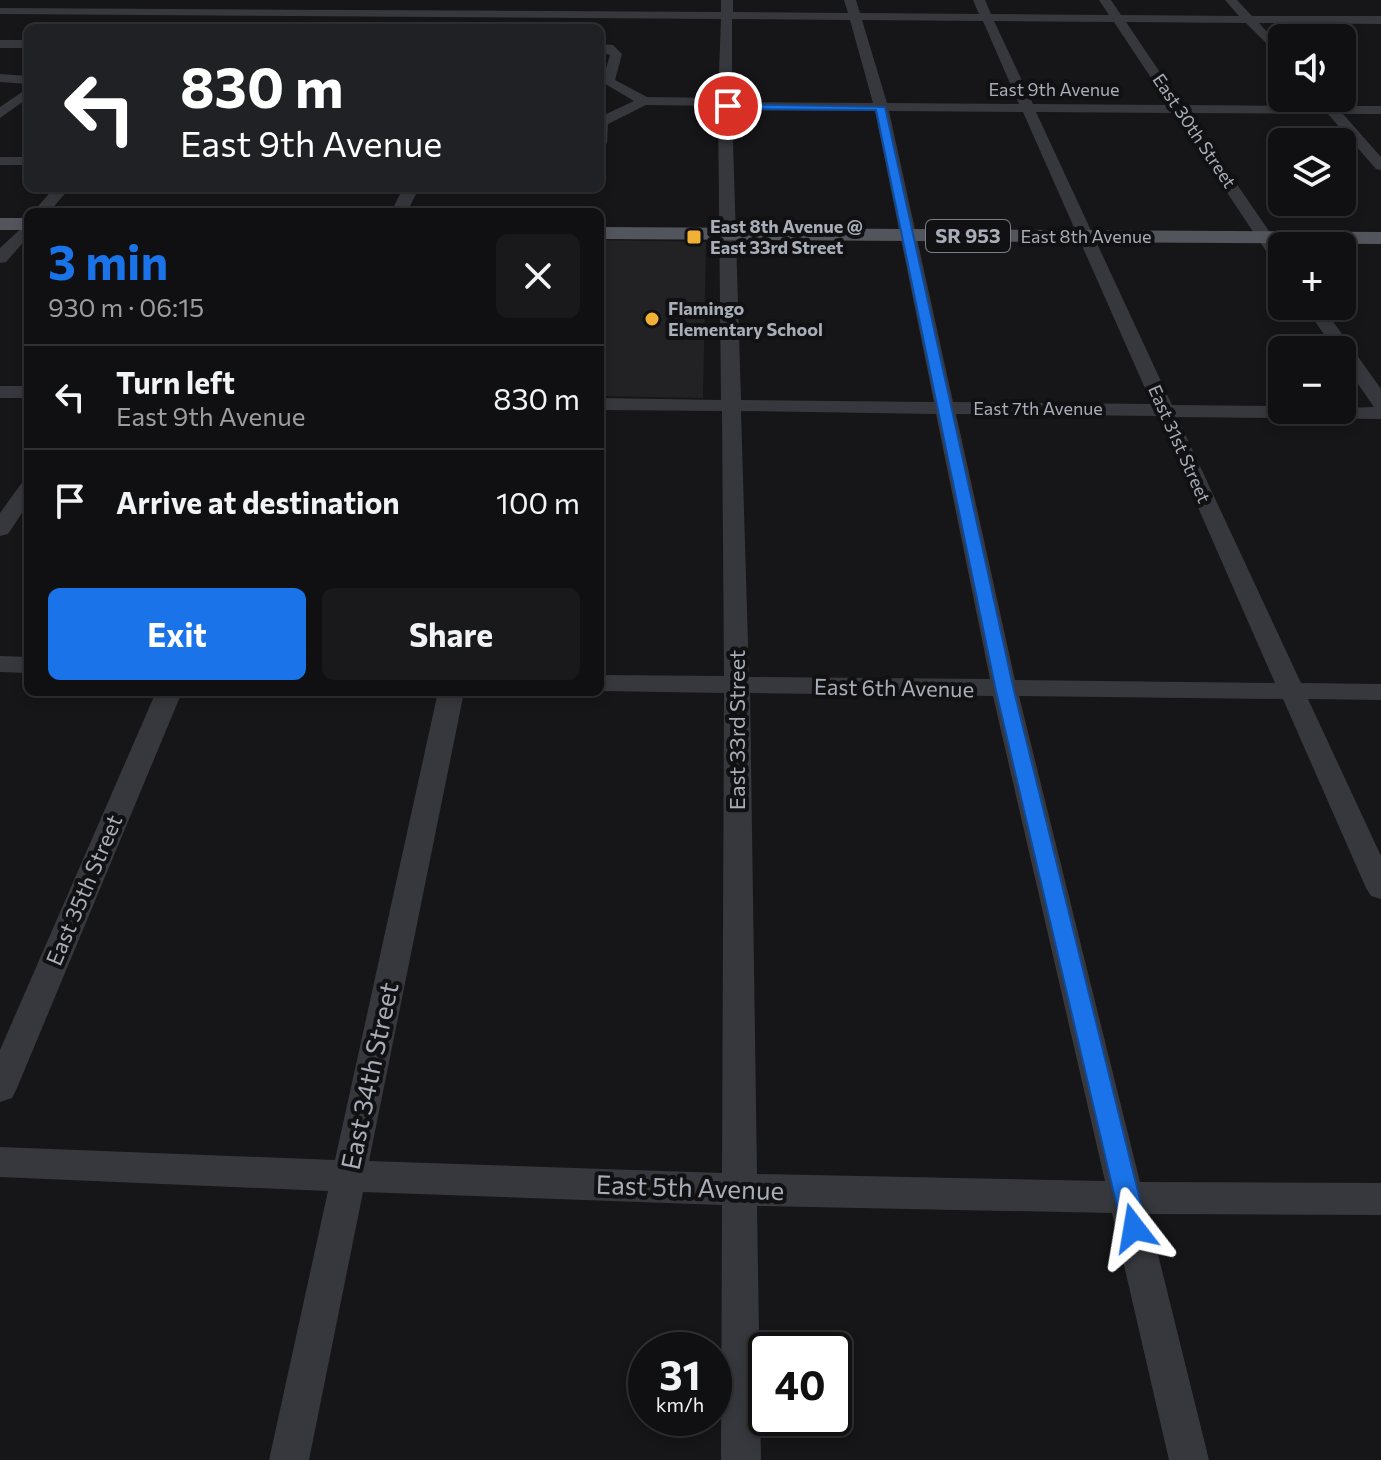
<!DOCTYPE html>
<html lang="en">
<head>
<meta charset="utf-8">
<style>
  :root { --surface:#101012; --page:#19191b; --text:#f1f3f6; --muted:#9c9d9f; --line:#303032; --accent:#1a73e8 }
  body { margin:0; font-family:Commissioner,sans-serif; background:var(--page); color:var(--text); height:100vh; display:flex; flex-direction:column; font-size:30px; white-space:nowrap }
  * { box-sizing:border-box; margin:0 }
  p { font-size:26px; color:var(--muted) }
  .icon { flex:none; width:44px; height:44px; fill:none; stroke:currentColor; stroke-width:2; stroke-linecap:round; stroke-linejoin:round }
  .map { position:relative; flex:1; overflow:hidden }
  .details { position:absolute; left:24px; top:208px; width:580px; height:488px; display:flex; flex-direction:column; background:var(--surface); border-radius:12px; box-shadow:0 4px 12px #0003,0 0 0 2px var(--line) }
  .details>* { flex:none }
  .top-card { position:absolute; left:24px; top:24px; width:580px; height:168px; border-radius:12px; box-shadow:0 4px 12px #0003,0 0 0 2px var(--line); background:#202124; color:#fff; overflow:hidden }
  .fabs { position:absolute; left:1268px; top:24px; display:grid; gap:16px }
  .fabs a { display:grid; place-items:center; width:88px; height:88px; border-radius:12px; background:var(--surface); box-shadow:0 4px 12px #0003,0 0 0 2px var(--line); font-size:40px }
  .speed { position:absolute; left:628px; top:1332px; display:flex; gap:16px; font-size:40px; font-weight:700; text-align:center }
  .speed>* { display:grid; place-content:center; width:104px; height:104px; border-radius:50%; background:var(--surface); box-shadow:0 4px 12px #0003,0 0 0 2px var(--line); line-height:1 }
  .speed small { font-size:20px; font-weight:400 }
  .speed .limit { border:4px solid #111; border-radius:12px; background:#fff; color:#111 }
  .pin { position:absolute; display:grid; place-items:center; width:68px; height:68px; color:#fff; margin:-34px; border:4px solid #fff; border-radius:50%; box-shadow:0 2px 8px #0007 }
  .me { position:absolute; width:88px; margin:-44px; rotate:346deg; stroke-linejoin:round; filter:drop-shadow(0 0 6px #0008) }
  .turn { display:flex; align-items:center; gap:28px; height:168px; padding:0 24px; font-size:36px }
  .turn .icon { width:104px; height:104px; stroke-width:2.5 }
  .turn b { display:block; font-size:56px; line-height:68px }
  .round { display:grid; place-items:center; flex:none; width:84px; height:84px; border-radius:12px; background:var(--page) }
  .summary { display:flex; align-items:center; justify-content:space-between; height:136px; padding:0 24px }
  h1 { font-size:48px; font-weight:700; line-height:60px; color:var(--accent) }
  .cta { display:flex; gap:16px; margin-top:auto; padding:16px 24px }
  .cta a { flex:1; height:92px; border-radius:12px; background:var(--accent); color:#fff; font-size:32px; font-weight:700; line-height:92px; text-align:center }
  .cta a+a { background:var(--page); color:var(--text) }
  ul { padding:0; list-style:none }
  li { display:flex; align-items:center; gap:24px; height:104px; padding:0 24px; border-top:2px solid var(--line) }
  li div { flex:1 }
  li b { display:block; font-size:30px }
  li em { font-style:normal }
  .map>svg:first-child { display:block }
  .built { fill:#222225 }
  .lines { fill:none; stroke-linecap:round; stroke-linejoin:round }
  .minor { fill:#37383d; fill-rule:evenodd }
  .major { fill:#53555c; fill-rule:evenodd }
  .route { fill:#1a73e8; stroke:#114b97; stroke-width:2 }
  .poi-dot { fill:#f2b134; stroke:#111113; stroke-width:3 }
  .labels { text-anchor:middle; stroke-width:8; stroke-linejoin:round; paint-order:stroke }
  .far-street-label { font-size:18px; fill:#a8adb8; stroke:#111113 }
  .far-poi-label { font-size:18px; font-weight:bold; fill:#a8adb8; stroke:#111113; text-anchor:start }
  .shield { fill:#111113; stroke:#7b7e86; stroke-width:2 }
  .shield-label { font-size:20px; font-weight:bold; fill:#a8adb8 }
  .street-label { font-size:22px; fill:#a8adb8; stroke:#111113 }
  .near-street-label { font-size:26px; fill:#a8adb8; stroke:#111113 }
</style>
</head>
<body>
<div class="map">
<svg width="1381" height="1460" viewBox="0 0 1381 1460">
  <rect width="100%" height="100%" fill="#161618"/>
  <!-- built -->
  <polygon class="built" points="600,240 706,242 703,398 600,396"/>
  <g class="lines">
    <!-- minor -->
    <g class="minor">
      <path d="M721 0H733V12L848 13 844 0H856L860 13 979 14 973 0H985L991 14 1109 15 1099 0H1111L1121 15 1239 16 1225 0H1237L1252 16H1381V24L1259 23 1282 48V59L1246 23 1126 22 1182 105 1321 106 1318 102 1325 98 1335 106H1381V114H1343L1381 157V170L1376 169 1328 114 1188 113 1282 250V267L1276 266 1174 113 1036 112 1172 405 1282 406V410L1374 407 1342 361V350H1335L1304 306H1322L1381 389V419L1177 417 1301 683 1381 684V700L1308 699 1381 856V899L1371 896 1366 888 1283 699 1019 696 1140 1182 1381 1183V1215L1148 1214 1209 1460H1169L1112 1213 757 1206 761 1460H721L722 1205 363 1192 309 1460H269L328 1191 0 1177V1147L335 1160 438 692H464L369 1161 722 1173 724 693 600 691V675L724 676 722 411 600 410V398L721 400 718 106 646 105 608 124 607 143 600 147V117L634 101 602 82 610 55 600 52V44L613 45 622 54 615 80 647 97 718 98 721 19 0 14V8L721 12ZM732 19 850 20 873 103 732 102ZM862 20 983 21 1019 104 887 103ZM994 21 1114 22 1169 105 1033 104ZM732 110 875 111 934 402 741 400ZM889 111 1023 112 1152 404 953 402ZM741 411 936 414 990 679 749 677ZM956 414 1158 416 1275 683 1015 680ZM750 693 993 696 1105 1181 757 1174Z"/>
      <rect x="0" y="40" width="28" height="8"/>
      <polygon points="0,74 28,76 28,84 0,82"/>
      <polygon points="28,88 28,98 0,118 0,107"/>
      <rect x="0" y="157" width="28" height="8"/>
      <polygon points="54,188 70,188 49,212 33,212"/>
      <polygon points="403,188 419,188 407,212 391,212"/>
      <polygon points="28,222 28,237 6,262 0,263 0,248"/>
      <rect x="0" y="386" width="28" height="12"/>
      <polygon points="28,482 28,504 8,534 0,536 0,513 21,484"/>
      <polygon points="0,656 28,657 28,673 0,672"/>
      <polygon points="156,692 182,692 17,1088 12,1098 0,1102 0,1050"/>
    </g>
    <!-- major -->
    <g class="major">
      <rect x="0" y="218" width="28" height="12"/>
      <polygon points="600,227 1381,232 1381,244 600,239"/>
    </g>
  </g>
  <!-- route -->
  <polygon class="route" points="724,104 885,107 1014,691 1147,1228 1143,1236 1134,1240 1125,1236 1122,1228 996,691 876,110 728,109"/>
  <!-- markers -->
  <g class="poi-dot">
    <rect x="686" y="229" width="16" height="16" rx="4"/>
    <circle cx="652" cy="319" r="8"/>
  </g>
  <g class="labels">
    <!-- far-street labels -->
    <g class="far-street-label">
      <text x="1054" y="96">East 9th Avenue</text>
      <text transform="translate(1194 131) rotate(56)" y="6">East 30th Street</text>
      <text x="1086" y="243">East 8th Avenue</text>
      <text x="1038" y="415">East 7th Avenue</text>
      <text transform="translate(1179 444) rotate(66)" y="6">East 31st Street</text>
    </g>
    <!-- far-poi labels -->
    <g class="far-poi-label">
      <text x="710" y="233">East 8th Avenue @<tspan x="710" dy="21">East 33rd Street</tspan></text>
      <text x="668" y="315">Flamingo<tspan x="668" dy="21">Elementary School</tspan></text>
    </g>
    <!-- shield labels -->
    <rect class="shield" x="926" y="220" width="84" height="32" rx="6"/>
    <g class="shield-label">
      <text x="968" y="243">SR 953</text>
    </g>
    <!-- street labels -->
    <g class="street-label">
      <text transform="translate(894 688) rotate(1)" y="8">East 6th Avenue</text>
      <text transform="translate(737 730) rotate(-90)" y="8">East 33rd Street</text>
      <text transform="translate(84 890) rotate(-67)" y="8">East 35th Street</text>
    </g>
    <!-- near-street labels -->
    <g class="near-street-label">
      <text transform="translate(370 1076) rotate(-78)" y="9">East 34th Street</text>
      <text transform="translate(690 1188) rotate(2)" y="9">East 5th Avenue</text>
    </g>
  </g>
</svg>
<div class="fabs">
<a><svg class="icon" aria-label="sound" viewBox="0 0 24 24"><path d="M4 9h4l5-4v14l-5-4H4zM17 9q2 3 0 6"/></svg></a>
<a><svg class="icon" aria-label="layers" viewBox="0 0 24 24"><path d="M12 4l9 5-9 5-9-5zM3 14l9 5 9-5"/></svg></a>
<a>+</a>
<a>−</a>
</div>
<div class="speed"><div>31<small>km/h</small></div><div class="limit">40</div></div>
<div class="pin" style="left:728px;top:106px;background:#d93025"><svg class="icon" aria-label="arrive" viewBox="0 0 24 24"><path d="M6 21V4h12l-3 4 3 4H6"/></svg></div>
<svg class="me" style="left:1134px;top:1228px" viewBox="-20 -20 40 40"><path d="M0-17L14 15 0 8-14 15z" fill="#1a73e8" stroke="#fff" stroke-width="4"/></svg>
<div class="top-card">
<div class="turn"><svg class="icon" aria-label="left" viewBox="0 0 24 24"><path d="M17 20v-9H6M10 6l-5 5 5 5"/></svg><div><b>830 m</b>East 9th Avenue</div></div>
</div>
<section class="details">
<div class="summary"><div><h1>3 min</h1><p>930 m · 06:15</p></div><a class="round"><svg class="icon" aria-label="close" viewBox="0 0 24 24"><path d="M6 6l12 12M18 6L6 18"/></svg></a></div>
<ul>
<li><svg class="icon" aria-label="left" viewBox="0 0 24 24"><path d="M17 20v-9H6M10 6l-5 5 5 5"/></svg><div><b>Turn left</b><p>East 9th Avenue</p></div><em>830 m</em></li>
<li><svg class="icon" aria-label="arrive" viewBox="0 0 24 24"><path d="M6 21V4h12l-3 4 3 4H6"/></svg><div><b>Arrive at destination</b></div><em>100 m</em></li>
</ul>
<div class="cta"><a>Exit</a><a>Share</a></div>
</section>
</div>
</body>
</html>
